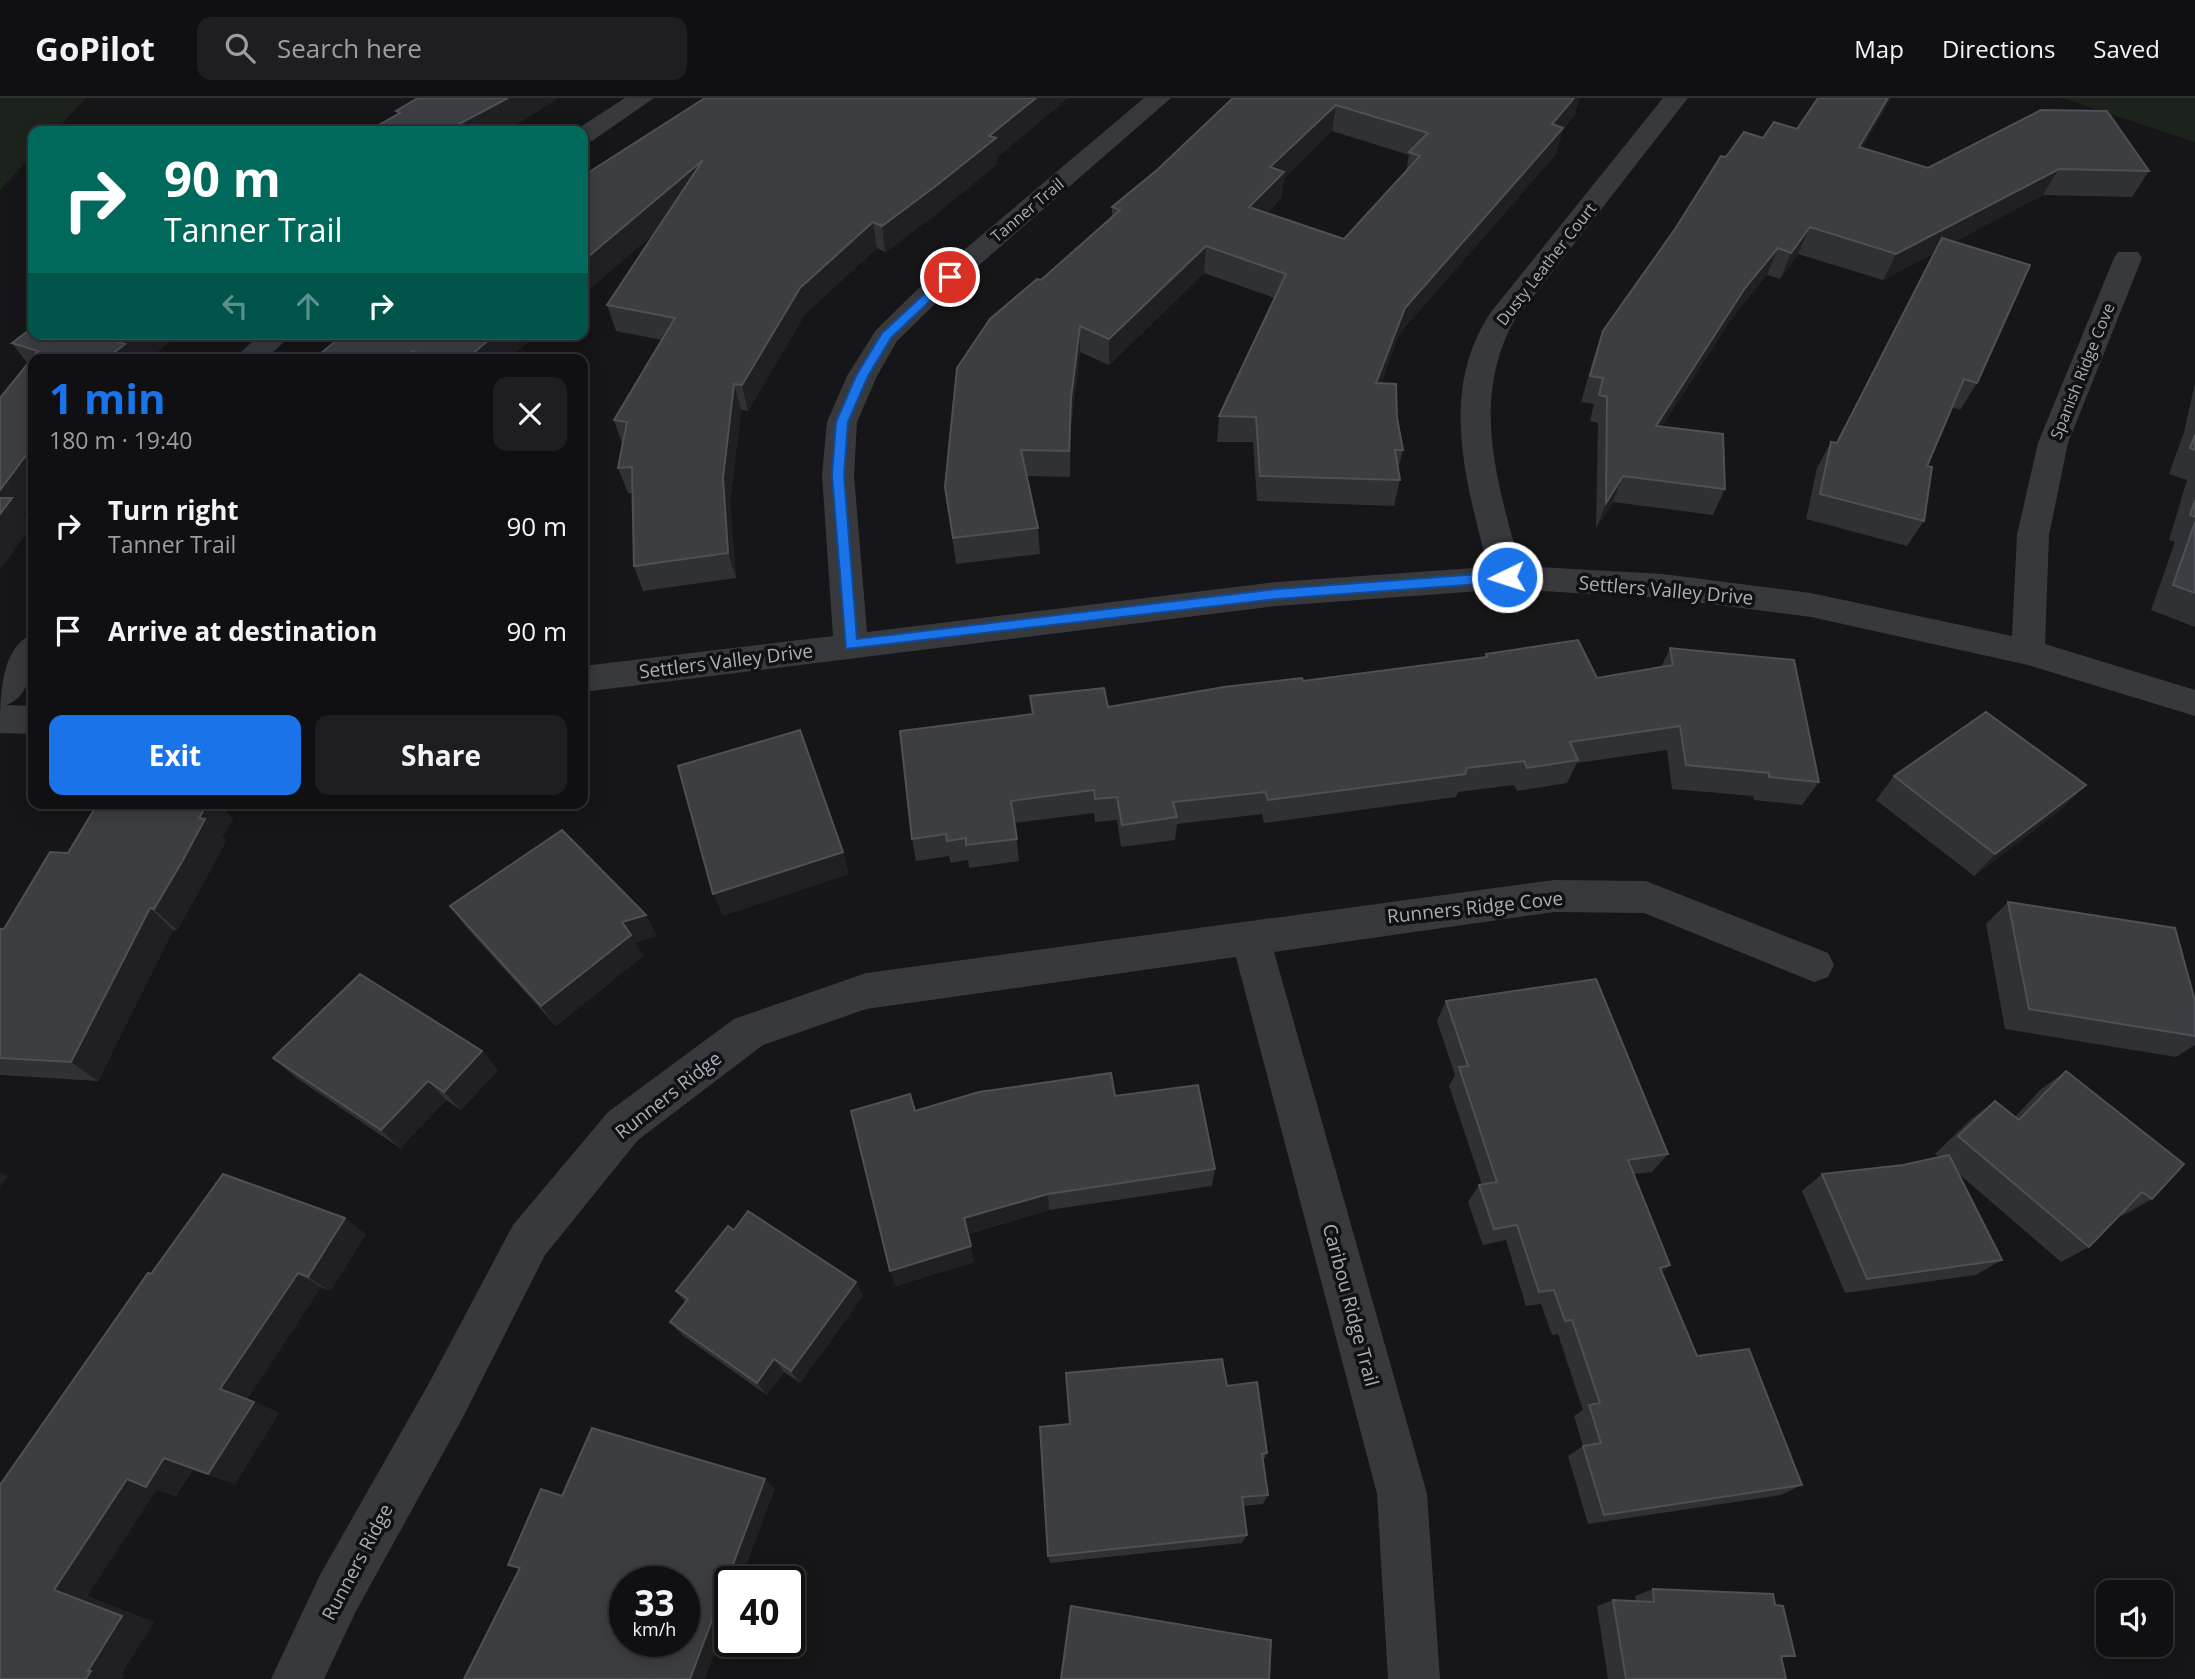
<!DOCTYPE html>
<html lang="en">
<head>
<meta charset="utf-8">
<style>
  :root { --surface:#101012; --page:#1e1e20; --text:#f1f3f6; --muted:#9c9d9f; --line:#303032; --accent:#1a73e8 }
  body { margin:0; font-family:"Open Sans",sans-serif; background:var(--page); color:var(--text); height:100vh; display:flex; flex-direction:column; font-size:26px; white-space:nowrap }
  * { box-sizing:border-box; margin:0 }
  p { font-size:23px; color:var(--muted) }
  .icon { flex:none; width:38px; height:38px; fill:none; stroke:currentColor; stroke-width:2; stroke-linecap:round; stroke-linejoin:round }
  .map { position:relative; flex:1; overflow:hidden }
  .sheet { position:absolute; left:28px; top:256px; width:560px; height:455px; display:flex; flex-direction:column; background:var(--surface); border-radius:14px; box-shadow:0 4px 18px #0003,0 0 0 2px var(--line) }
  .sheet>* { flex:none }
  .banner { position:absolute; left:28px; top:28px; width:560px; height:214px; border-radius:14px; box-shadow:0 4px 18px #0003,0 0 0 2px var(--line); background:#00695c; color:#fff; overflow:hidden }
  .buttons { position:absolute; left:2096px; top:1482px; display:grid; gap:14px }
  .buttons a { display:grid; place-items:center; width:77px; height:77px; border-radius:14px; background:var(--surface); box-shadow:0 4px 18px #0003,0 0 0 2px var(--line); font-size:35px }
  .speed { position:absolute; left:609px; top:1468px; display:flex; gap:14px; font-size:35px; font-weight:700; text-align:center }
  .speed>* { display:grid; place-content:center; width:91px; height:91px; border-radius:50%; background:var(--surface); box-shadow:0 4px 18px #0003,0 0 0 2px var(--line); line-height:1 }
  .speed small { font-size:18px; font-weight:400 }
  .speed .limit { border:4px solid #111; border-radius:10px; background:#fff; color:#111 }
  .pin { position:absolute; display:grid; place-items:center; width:60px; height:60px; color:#fff; margin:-30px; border:4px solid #fff; border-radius:50%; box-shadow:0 2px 7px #0007 }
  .me { position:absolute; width:77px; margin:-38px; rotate:266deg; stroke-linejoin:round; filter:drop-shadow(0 0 5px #0008) }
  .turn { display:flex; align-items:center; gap:24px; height:147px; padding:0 21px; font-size:32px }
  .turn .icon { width:91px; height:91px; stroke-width:2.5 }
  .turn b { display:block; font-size:49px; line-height:60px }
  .lanes { display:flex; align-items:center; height:66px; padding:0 21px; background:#0003; justify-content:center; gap:35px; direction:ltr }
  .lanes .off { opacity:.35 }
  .round { display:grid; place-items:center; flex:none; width:74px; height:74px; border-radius:14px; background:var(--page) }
  .overview { display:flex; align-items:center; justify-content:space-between; height:119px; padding:0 21px }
  h1 { font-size:42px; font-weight:700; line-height:52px; color:var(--accent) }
  .cta { display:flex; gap:14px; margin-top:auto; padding:14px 21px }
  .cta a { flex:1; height:80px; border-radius:14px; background:var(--accent); color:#fff; font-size:28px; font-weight:700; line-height:80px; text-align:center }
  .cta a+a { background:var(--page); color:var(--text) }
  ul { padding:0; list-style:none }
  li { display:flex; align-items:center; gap:21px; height:105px; padding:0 21px }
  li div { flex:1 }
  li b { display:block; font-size:26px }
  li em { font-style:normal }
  header { display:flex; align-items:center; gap:42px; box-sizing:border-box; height:98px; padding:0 35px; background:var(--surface); border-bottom:2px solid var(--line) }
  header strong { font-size:33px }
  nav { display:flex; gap:38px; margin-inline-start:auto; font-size:24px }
  .search { width:490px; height:63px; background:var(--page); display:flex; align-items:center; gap:18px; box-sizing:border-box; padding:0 24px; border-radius:14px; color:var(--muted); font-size:26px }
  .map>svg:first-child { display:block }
  .green { fill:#1c231c }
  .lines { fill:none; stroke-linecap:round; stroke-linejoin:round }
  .minor { fill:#37393d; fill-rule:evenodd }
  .wall { fill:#2f3133; fill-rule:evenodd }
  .shaded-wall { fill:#202022 }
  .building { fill:#3c3e41; stroke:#4d5054; stroke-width:2; fill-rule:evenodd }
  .route { fill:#1a73e8; stroke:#114b97; stroke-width:2 }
  .labels { text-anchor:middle; stroke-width:7; stroke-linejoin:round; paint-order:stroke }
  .far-street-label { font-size:16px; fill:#a8afb8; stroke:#111113 }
  .street-label { font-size:19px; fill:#a8afb8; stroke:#111113 }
</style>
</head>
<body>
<header>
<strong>GoPilot</strong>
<div class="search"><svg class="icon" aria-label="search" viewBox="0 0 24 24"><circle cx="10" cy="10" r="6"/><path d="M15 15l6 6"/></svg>Search here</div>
<nav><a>Map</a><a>Directions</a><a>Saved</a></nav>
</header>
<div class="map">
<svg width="2195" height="1581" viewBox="0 0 2195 1581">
  <rect width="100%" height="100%" fill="#161618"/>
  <!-- green -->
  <g class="green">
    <polygon points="0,0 86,0 55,33 33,33 33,56 0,92"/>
    <polygon points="2062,0 2195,0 2195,44"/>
  </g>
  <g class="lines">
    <!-- minor -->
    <g class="minor">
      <polygon points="625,0 654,0 592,43 583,45 583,33 574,33"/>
      <path d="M1144 0H1171L939 202 897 243 877 278 857 324 854 377 867 534 1277 484 1488 469C1466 384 1438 293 1491 214L1663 0H1688L1514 223C1470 303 1498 386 1520 468L1663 476 1811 495 2012 538 2017 437 2038 345 2114 160 2118 154H2138L2142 160 2068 345 2049 437 2045 546 2195 592V618L2028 567 1811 519 1663 500 1507 491 1277 508 583 594V568L833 538 822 377 827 324 847 278 876 232 919 190Z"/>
      <polygon points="260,236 292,236 266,261 234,261"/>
      <path d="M33 536C34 559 33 599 6 607L33 608V636L0 635C0 600 0 549 33 536Z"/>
      <polygon points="1554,782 1646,783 1828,855 1834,867 1828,879 1814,884 1644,815 1554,814 1274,854 1427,1396 1440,1581 1388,1581 1377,1396 1236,859 866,911 763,947 638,1042 545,1157 462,1321 356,1513 324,1581 271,1581 320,1477 428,1287 513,1127 608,1014 734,921 866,875"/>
    </g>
  </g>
  <!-- wall -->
  <g class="wall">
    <polygon points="705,0 1068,0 997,59 997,66 940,113 885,154 877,150 805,216 748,313 741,312 730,405 736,480 643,493 634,468 633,395 628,395 618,370 623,348 614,322 662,242 616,233 607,207 655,135"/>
    <path d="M1233 0H1579L1575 17 1563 31 1556 56 1399 236 1381 285 1397 320 1403 352 1398 371 1400 382 1394 408 1257 403 1253 344H1217L1219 318 1275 200 1204 175 1109 267 1080 254 1071 327 1070 379 1027 378 1038 430 1040 456 956 466 945 389 1041 182 1112 119V109L1157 72ZM1332 33 1409 57 1406 74 1344 141 1267 115 1281 100 1284 80Z"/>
    <polygon points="1818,0 1891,0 1862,50 1928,70 2041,12 2149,73 2132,99 2043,97 1954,144 1977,285 1960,312 1952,309 1927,368 1924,423 1907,448 1806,421 1817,370 1831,344 1836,345 1934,155 1883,182 1798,156 1780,181 1767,177 1734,217 1662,328 1725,391 1713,417 1613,404 1596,430 1598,325 1590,323 1594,306 1581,304 1594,259 1603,233 1726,59 1763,40 1797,31"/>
    <polygon points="181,236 33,261 24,415 33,426 0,471 0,300 28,266 12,245"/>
    <polygon points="537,236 508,261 314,261 354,238"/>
    <polygon points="2195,285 2195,529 2151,512 2175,444 2169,442 2187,382 2169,376 2184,334"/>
    <polygon points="1670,550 1819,684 1802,707 1754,702 1753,698 1672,691 1667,652 1577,665 1567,685 1517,693 1514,687 1458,694 1456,699 1264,725 1262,716 1177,726 1175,742 1121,749 1117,722 1095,724 1094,715 1015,725 1019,763 969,770 968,762 951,765 949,758 916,763 912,741 1032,616 1030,598 1108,609 1484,559 1486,556 1597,580 1661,569"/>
    <polygon points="1894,678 2063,710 1974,778 1876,702"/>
    <polygon points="107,705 218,705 233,721 222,739 226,743 204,784 177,832 173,832 98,983 0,977 0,831 4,831 68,755 103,711"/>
    <polygon points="2008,804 2195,903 2195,947 2176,959 2005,931 1986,826"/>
    <polygon points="450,808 657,838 635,845 643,858 556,928 466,829"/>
    <polygon points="1446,903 1668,1056 1652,1074 1634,1076 1670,1167 1662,1175 1697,1258 1802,1387 1781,1397 1588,1426 1568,1358 1583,1348 1574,1318 1583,1312 1558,1236 1552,1237 1541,1206 1526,1208 1506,1142 1483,1147 1468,1104 1479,1087 1482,1087 1449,988 1455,977 1437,923"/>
    <polygon points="482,953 498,972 461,1012 446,1002 400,1050 295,979 273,960"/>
    <polygon points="2066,973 2152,1101 2122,1118 2121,1116 2089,1149 2061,1164 1959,1076 2002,1162 1976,1177 1845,1195 1802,1093 1822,1076 1903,1067 1939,1059 1935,1056 1971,1021 1995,1003 2015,1019 2040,992"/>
    <polygon points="1115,998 1215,1071 1212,1088 1049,1112 968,1136 974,1164 896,1188 890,1173 915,1013"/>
    <polygon points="734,1132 856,1184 863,1198 800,1285 784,1274 767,1297 682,1237 670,1224 685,1204 676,1193"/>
    <polygon points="366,1136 330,1193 321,1189 247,1301 279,1315 235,1386 193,1371 176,1398 156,1392 87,1498 154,1524 121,1576 124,1577 122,1581 0,1581 151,1176"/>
    <polygon points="1227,1288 1267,1355 1263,1364 1268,1397 1263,1406 1243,1408 1247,1437 1242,1445 1050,1465 1048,1458 1070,1326"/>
    <polygon points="1653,1491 1775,1507 1795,1558 1782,1560 1786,1581 1608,1581 1597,1508 1613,1502 1636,1503 1635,1498"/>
  </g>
  <!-- shaded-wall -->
  <g class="shaded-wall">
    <polygon points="508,0 559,0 524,22 504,33 446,33"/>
    <polygon points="1036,0 1068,0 997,59 997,66 940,113 885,154 882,128"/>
    <polygon points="1574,0 1579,0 1575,17 1563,31 1556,56 1399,236 1371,311 1376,285 1405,210 1552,26"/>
    <polygon points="1888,0 1891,0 1886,9 1847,75 1859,49"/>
    <polygon points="1336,7 1332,33 1284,80 1281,100 1246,135 1249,109 1270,69"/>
    <polygon points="703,62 710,88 583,197 583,163"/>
    <polygon points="2059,71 2043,97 1883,182 1896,156"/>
    <polygon points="873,124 877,150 805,216 748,313 742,287 800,190"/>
    <polygon points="1810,129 1798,156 1780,181 1791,155"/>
    <polygon points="1206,148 1204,175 1109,267 1109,241"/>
    <polygon points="1778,150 1767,177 1734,217 1646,353 1656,328 1745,190"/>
    <polygon points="1080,228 1080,254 1071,327 1070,379 1071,301"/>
    <polygon points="129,236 181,236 148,261 106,261 118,244"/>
    <polygon points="496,236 537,236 508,261 466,261"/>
    <polygon points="412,253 416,261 407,261"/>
    <polygon points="734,286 741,312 730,405 736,480 728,455 723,380"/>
    <polygon points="33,348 33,402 24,415 33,426 0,471 0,392"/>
    <polygon points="1623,378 1613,404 1596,430 1606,405"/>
    <polygon points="2086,687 2063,710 1974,778 1995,756"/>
    <polygon points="208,705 218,705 233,721 222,739 226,743 204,784 177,832 154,811"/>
    <polygon points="843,754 849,776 723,818 713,796"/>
    <polygon points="150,810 173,832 98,983 71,964"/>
    <polygon points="646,817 657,838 635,845 643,858 556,928 541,908 622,824"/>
    <polygon points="482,953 498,972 461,1012 444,994"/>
    <polygon points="428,983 446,1002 400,1050 381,1032"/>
    <polygon points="0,1074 8,1078 0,1089"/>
    <polygon points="1048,1096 1049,1112 967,1136 964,1120"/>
    <polygon points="345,1120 366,1136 330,1193 308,1179"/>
    <polygon points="971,1148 974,1164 896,1188 890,1173"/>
    <polygon points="1670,1167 1654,1182 1660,1170"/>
    <polygon points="298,1175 321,1189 246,1303 220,1291"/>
    <polygon points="856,1184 863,1198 800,1285 791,1273"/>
    <polygon points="774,1261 784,1274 767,1297 757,1285"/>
    <polygon points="254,1304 279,1315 235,1386 208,1376"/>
    <polygon points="164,1360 193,1370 176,1398 156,1392 87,1498 154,1524 121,1576 124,1577 122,1581 86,1581 88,1573 54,1492 127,1381"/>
    <polygon points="765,1381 775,1391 740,1484 730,1484 730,1513 705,1581 690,1581"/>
  </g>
  <!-- building -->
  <g class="building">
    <polygon points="418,0 508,0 446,33 368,33 400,15 396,13"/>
    <polygon points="705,0 1036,0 989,38 996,40 937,87 882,128 873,124 800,190 742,287 734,286 723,380 728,455 634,468 632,369 618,370 627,324 614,322 675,220 607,207 703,62 583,163 583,78"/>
    <path d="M1233 0H1574L1552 26 1563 30 1405 210 1376 285 1396 286 1397 320 1403 352H1395L1400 382 1260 378 1256 319 1219 318 1286 176 1206 148 1109 241 1080 228 1071 301 1069 353 1021 352 1038 430 953 440 945 389 957 270 990 221 1037 181 1041 182 1120 112 1112 109 1157 72ZM1336 7 1428 35 1409 54 1420 58 1344 141 1249 109 1284 74 1270 69Z"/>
    <polygon points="1818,0 1888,0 1859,49 1928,70 2041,12 2107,13 2149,73 2059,71 1896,156 1810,129 1791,155 1778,150 1745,190 1656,328 1723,336 1725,391 1623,378 1606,405 1607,299 1599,297 1603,280 1590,278 1603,233 1675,131 1721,58 1726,59 1744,34 1763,40 1774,24 1797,31"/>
    <polygon points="1942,140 2030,167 1977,285 1964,281 1927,368 1932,369 1924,423 1820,396 1831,344 1837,345"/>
    <polygon points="33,229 33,236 129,236 118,244 125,246 106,261 33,261 33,348 0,392 0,300 38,253 12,245"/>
    <polygon points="344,236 354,238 356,236 496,236 466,261 434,261 412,253 407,261 314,261"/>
    <polygon points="2195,337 2195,352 2190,350"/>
    <polygon points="0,400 12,400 0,416"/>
    <polygon points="2195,402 2195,419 2190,417"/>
    <polygon points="2195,424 2195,495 2173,487"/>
    <polygon points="1578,542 1597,580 1673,567 1670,550 1794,562 1819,684 1769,679 1769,675 1686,667 1680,628 1570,644 1578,662 1527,670 1524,663 1467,670 1465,676 1268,702 1265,694 1173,704 1177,719 1122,727 1117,699 1095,701 1094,692 1011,703 1017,741 966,747 966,740 947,743 946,736 912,741 900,633 1033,616 1030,598 1104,590 1108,609 1224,589 1302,580 1303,583 1487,559 1486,556"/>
    <polygon points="1986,614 2086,687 1995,756 1894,678"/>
    <polygon points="800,632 843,754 713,796 678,668"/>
    <polygon points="107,705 208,705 199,720 205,721 183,762 154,811 150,810 71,964 0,960 0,831 4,831 50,754 68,755 95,710 103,711"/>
    <polygon points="562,732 646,817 622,824 631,837 541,908 450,808"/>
    <polygon points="2008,804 2175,830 2195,903 2195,938 2029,911"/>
    <polygon points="360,876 482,953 444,994 428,983 381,1032 273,960"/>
    <polygon points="1596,881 1668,1056 1628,1062 1670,1167 1660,1170 1697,1258 1749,1251 1802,1387 1604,1417 1583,1348 1601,1345 1589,1307 1600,1305 1572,1222 1565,1223 1554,1192 1539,1194 1517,1127 1494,1131 1479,1087 1497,1084 1459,969 1468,968 1446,903"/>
    <polygon points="2066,973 2184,1066 2152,1101 2142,1094 2089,1149 1958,1038 1995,1003 2019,1022"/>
    <polygon points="1111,975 1115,998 1198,987 1215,1071 1048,1096 964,1120 971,1148 890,1173 851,1013 910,996 915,1013 979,994"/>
    <polygon points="1949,1057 2002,1162 1867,1181 1822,1076 1903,1067"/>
    <polygon points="223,1076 345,1120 308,1179 298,1175 220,1291 254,1304 208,1376 164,1360 146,1389 127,1381 54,1492 122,1518 88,1573 91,1573 86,1581 0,1581 0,1387 148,1175 151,1176"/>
    <polygon points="748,1113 856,1184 791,1273 774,1261 757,1285 670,1224 688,1201 676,1193 728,1128 734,1132"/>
    <polygon points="1222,1261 1227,1288 1257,1284 1267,1355 1262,1356 1268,1397 1242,1399 1247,1437 1048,1458 1040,1329 1070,1326 1066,1275"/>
    <path d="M592 1330 765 1381 690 1581H464L520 1470 508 1467 541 1391 562 1398ZM625 1484H684V1544H625Z"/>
    <polygon points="1653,1491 1773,1496 1775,1507 1783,1508 1795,1558 1781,1558 1786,1581 1626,1581 1613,1502 1654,1504"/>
    <polygon points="1071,1508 1271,1542 1269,1581 1061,1581"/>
  </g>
  <!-- route -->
  <polygon class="route" points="946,176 955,179 891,240 868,278 848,324 844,377 857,541 1277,491 1507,474 1514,479 1507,484 1277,501 846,551 832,377 836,324 856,278 882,235"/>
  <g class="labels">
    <!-- far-street labels -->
    <g class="far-street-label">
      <text transform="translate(1027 112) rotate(-40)" y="6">Tanner Trail</text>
      <text transform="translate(1546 166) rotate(-52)" y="6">Dusty Leather Court</text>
      <text transform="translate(2082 273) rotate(-68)" y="6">Spanish Ridge Cove</text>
    </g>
    <!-- street labels -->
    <g class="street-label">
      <text transform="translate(1666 492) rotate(5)" y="7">Settlers Valley Drive</text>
      <text transform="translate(726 563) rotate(-7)" y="7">Settlers Valley Drive</text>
      <text transform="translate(1475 809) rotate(-6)" y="7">Runners Ridge Cove</text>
      <text transform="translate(668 997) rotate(-38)" y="7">Runners Ridge</text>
      <text transform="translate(1351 1207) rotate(75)" y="7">Caribou Ridge Trail</text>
      <text transform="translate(357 1464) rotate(-62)" y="7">Runners Ridge</text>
    </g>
  </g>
</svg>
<div class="buttons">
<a><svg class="icon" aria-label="sound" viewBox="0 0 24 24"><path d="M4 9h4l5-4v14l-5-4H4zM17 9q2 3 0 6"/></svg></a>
</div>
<div class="speed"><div>33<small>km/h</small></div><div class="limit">40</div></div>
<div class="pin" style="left:950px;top:179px;background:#d93025"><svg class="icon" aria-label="arrive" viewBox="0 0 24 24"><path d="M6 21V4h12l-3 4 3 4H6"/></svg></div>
<svg class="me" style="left:1507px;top:479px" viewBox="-20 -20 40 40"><circle r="17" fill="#1a73e8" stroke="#fff" stroke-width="3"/><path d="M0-11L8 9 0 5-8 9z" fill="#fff"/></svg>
<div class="banner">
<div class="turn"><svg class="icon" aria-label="right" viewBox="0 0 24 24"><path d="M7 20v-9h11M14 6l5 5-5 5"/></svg><div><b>90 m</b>Tanner Trail</div></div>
<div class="lanes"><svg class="icon off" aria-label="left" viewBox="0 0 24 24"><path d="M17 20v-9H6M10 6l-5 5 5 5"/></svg><svg class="icon off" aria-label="ahead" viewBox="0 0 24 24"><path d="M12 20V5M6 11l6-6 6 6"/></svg><svg class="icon" aria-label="right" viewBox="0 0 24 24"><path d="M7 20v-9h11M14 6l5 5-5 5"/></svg></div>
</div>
<section class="sheet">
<div class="overview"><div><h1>1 min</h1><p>180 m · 19:40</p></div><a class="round"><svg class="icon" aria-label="close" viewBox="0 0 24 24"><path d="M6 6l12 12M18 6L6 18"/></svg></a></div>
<ul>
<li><svg class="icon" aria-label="right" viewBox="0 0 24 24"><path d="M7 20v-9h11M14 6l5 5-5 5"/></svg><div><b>Turn right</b><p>Tanner Trail</p></div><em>90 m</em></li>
<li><svg class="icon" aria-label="arrive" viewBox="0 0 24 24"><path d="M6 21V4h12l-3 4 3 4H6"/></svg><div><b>Arrive at destination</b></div><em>90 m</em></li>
</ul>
<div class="cta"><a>Exit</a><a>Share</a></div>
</section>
</div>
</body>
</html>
